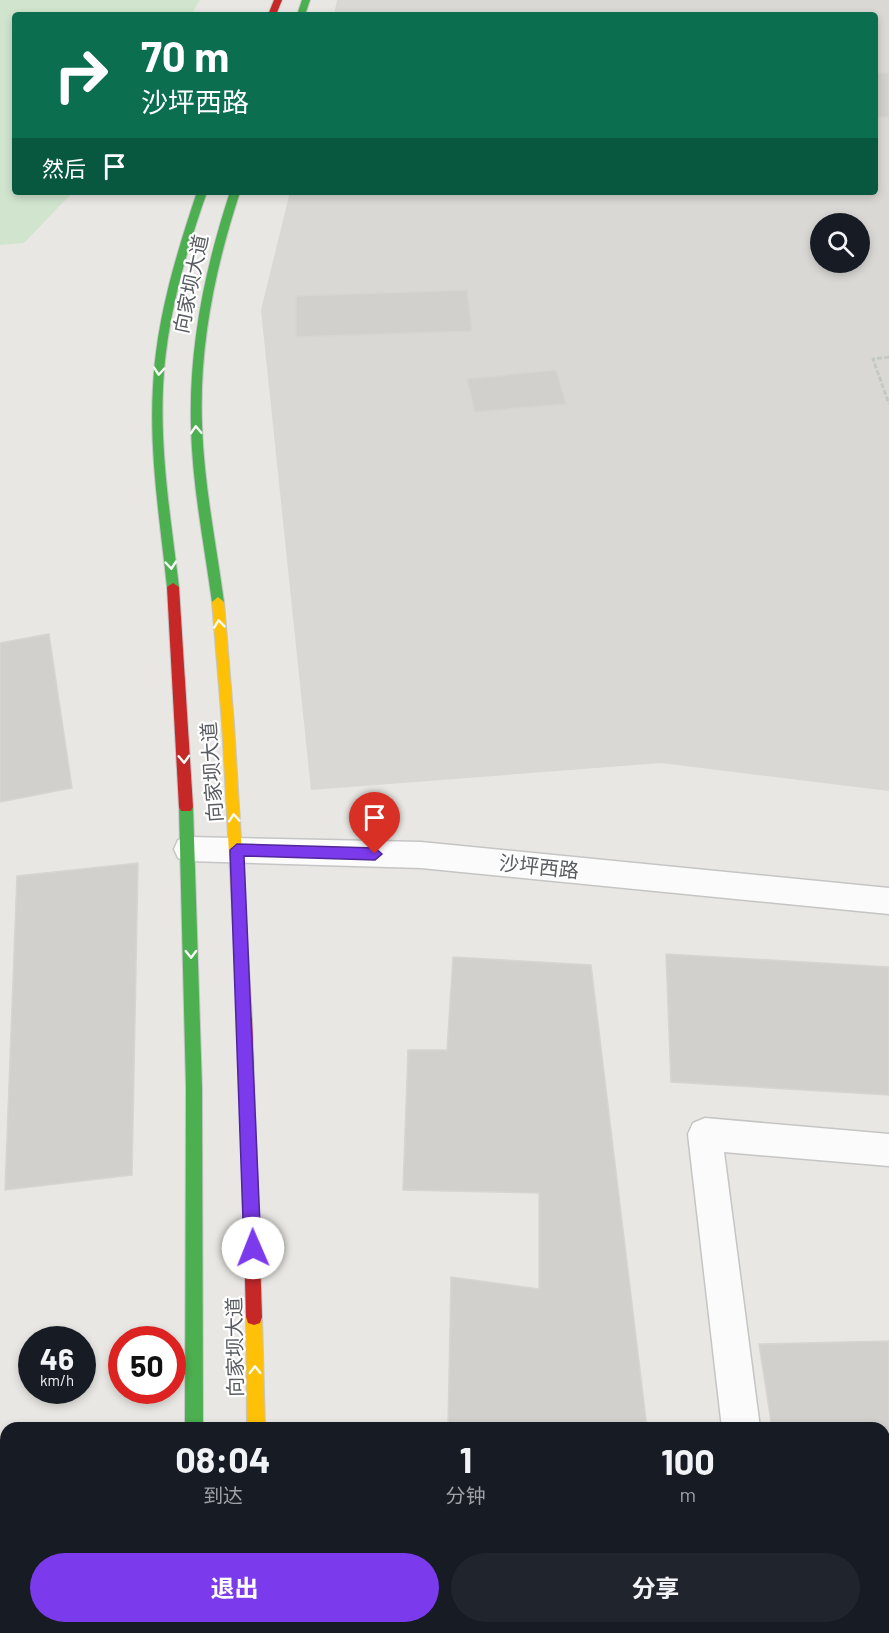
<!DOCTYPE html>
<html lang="zh">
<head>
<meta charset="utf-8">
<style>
  :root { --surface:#171b24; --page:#20242c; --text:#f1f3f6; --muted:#9ea1a6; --accent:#7c3aed }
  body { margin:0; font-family:Barlow,"Noto Sans SC",sans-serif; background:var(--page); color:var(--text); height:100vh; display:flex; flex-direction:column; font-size:22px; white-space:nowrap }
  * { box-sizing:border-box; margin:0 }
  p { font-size:20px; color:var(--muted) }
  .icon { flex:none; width:33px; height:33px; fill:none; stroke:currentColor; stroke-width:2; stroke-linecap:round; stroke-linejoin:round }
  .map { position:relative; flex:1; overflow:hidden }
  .panel { position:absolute; left:0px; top:1422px; width:890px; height:212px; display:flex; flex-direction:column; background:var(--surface); border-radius:18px 18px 0 0; box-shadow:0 3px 9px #0003 }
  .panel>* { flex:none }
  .top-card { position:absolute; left:12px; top:12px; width:866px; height:183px; border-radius:6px; box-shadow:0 3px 9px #0003; background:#0b6e4f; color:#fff; overflow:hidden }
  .controls { position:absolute; left:810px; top:213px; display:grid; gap:12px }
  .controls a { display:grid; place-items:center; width:60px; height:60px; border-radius:50%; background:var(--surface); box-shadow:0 3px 9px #0003; font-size:30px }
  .speed { position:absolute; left:18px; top:1326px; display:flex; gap:12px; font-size:30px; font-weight:700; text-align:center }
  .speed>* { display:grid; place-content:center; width:78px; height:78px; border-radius:50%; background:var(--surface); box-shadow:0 3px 9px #0003; line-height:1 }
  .speed small { font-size:15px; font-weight:400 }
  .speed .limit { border:9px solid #d22; background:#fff; color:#111 }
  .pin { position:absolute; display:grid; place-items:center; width:51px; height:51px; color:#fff; margin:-62px -26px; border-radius:50% 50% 50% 0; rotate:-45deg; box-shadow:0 0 6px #0007 }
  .pin .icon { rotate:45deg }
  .me { position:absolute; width:66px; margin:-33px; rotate:359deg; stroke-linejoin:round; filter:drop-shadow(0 0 4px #0008) }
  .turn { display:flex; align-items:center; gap:21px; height:126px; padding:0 30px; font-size:27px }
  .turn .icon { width:78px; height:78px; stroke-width:2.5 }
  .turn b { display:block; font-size:42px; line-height:51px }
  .then { display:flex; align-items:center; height:57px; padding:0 30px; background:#0003; gap:12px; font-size:22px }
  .eta { display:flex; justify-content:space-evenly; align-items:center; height:102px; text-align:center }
  .eta b { font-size:36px; font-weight:700; line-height:42px }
  .action { display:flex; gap:12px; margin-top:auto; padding:12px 30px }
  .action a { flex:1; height:69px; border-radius:36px; background:var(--accent); color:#fff; font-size:24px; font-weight:700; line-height:69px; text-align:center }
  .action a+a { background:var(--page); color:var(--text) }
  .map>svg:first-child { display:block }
  .industrial { fill:#d9d8d4; fill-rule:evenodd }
  .green { fill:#d1e5ce }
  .building { fill:#d1d0cd; stroke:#d7d5d2; stroke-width:1.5 }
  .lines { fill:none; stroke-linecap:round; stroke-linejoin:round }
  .street-casing { stroke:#c5c5c5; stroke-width:3 }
  .fast-casing { stroke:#c5c6c6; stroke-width:2 }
  .slow-casing { stroke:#c5c6c6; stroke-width:2 }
  .jam-casing { stroke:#c5c6c6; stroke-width:2 }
  .path { stroke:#c4c9c5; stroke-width:3; stroke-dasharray:5 2; stroke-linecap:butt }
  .street { fill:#fcfbfb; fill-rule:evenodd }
  .fast { fill:#4caf50; fill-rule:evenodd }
  .slow { fill:#ffc107; fill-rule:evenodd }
  .jam { fill:#c62828; fill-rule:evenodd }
  .oneway { stroke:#f6fbf6 }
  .route { fill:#7c3aed; stroke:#51269a; stroke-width:1.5 }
  .labels { text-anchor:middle; stroke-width:4.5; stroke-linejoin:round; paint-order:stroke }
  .street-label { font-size:20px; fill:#585c60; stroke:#fff }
</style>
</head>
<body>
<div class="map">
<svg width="889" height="1633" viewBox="0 0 889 1633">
  <rect width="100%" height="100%" fill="#e8e7e3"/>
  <!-- industrial -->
  <path class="industrial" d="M337 0H889V791L661 763 311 790 261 310 290 192H874V15H334ZM820 224H860V262H820Z"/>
  <!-- green -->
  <polygon class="green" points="0,0 200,0 191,15 15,15 15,192 73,192 24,243 0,245"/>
  <!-- building -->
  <g class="building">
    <rect x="874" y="73" width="15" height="44"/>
    <polygon points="467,290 472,331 296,337 296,296"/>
    <polygon points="556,370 566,404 475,412 467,379"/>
    <polygon points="49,634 72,788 0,802 0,643"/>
    <polygon points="138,863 132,1175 5,1190 17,876"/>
    <polygon points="666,954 889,967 889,1095 671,1082"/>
    <polygon points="453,957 591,965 647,1428 448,1428 451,1277 539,1289 539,1193 403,1190 408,1050 447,1050"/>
    <polygon points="889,1341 889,1633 802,1633 801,1628 884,1628 884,1428 772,1428 759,1344"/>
    <polygon points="443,1628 672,1628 673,1633 443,1633"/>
  </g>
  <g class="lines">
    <defs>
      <g id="street">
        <polygon points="188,837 421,842 889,888 889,914 421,868 188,861 178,858 174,849 178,840"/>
        <polygon points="705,1118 889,1134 889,1166 724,1152 760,1428 722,1428 688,1134 693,1123"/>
        <polygon points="745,1628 785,1628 786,1633 746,1633"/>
      </g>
      <g id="fast">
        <polygon points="302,0 310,0 305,15 297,15"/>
        <path d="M197 192H207C185 255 166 320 163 387 160 454 171 521 179 587L173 591 167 587C160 521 149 454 153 387 156 320 176 255 197 192Z"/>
        <path d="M230 192H240C215 268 199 345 202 425 204 485 216 543 224 602L218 607 212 602C204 543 192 484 191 425 189 345 205 268 230 192Z"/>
        <polygon points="186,801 191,803 193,807 202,1088 203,1428 185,1428 186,1088 179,807 181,803"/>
      </g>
      <g id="slow">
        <polygon points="218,597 224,602 234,724 252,1019 250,1024 245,1026 240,1024 238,1019 222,724 212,602"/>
        <polygon points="254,1309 260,1311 262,1317 265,1428 247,1428 246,1317 248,1311"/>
        <polygon points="249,1628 267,1628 268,1633 248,1633"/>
      </g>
      <g id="jam">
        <polygon points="274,0 282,0 276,15 268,15"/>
        <polygon points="173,583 179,587 193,807 191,811 181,811 179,807 167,587"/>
        <polygon points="245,1012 250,1014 252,1019 262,1317 260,1323 254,1325 248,1323 246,1317 238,1019 240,1014"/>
        <polygon points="181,1628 199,1628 200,1633 180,1633"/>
      </g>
    </defs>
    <!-- street casing -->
    <use href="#street" class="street-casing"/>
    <!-- fast casing -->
    <use href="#fast" class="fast-casing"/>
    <!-- slow casing -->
    <use href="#slow" class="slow-casing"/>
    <!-- jam casing -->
    <use href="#jam" class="jam-casing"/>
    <!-- path -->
    <polyline class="path" points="889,357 873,359 889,404"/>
    <!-- street -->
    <use href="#street" class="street"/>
    <!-- fast -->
    <use href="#fast" class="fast"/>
    <!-- slow -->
    <use href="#slow" class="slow"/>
    <!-- jam -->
    <use href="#jam" class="jam"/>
  </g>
  <!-- one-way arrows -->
  <defs><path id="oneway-chevron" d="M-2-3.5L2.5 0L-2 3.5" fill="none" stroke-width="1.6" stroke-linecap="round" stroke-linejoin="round" transform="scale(1.5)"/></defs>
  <g class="oneway">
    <use href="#oneway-chevron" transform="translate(159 371) rotate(95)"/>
    <use href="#oneway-chevron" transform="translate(196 430) rotate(-93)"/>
    <use href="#oneway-chevron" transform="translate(171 565) rotate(85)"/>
    <use href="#oneway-chevron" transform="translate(219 624) rotate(-96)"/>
    <use href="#oneway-chevron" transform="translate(184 759) rotate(88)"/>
    <use href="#oneway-chevron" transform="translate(234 818) rotate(-94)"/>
    <use href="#oneway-chevron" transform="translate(191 954) rotate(89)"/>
    <use href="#oneway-chevron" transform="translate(255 1370) rotate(-91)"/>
  </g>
  <!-- route -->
  <polygon class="route" points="237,844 375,848 382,854 375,860 244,856 261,1248 258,1254 253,1256 247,1254 244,1248 230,850"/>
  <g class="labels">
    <!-- street labels -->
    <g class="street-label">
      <text transform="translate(191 284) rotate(-78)" y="7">向家坝大道</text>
      <text transform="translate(212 772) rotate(-94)" y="7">向家坝大道</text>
      <text transform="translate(539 867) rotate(6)" y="7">沙坪西路</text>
      <text transform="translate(235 1347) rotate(-91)" y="7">向家坝大道</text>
    </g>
  </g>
</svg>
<div class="controls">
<a><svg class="icon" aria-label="search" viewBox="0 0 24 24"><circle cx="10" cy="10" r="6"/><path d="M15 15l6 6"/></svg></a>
</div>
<div class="speed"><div>46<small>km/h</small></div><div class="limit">50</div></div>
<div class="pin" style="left:375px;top:854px;background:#d93025"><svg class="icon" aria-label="arrive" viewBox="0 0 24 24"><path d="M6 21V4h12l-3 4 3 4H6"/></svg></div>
<svg class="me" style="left:253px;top:1248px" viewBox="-20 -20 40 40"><circle r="19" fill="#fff"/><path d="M0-13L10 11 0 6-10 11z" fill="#7c3aed"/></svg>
<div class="top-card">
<div class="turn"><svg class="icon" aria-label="right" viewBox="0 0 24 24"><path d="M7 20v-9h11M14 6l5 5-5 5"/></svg><div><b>70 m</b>沙坪西路</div></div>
<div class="then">然后<svg class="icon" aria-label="arrive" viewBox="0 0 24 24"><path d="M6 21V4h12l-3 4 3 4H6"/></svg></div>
</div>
<section class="panel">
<div class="eta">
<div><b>08:04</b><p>到达</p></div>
<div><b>1</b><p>分钟</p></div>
<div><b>100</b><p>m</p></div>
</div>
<div class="action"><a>退出</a><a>分享</a></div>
</section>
</div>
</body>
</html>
